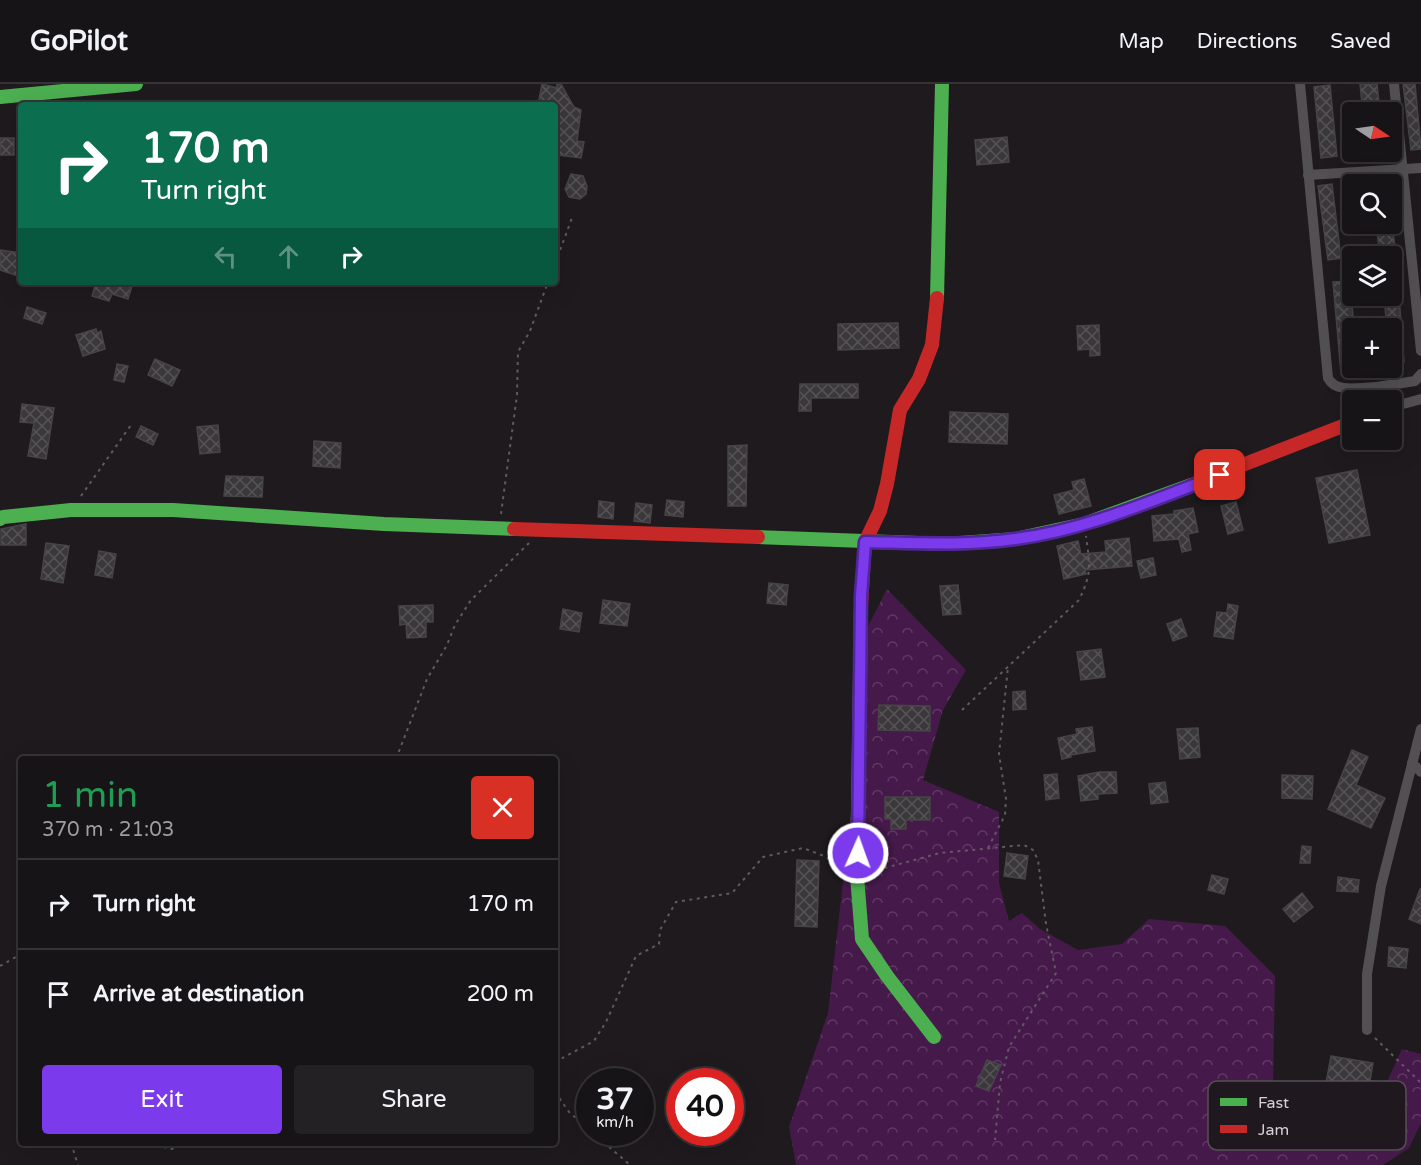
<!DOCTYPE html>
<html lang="en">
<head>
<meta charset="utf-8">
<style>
  :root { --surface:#161416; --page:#232123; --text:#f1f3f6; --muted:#9e9ea1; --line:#353335; --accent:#7c3aed }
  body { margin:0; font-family:"Varela Round",sans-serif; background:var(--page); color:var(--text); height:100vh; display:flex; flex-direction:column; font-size:22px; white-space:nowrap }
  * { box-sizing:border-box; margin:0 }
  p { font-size:20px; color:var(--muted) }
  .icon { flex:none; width:33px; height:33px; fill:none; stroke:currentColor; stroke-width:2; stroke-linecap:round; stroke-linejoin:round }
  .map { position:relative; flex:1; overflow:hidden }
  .side { position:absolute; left:18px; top:672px; width:540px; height:390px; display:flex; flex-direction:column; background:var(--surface); border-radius:6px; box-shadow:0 6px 24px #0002,0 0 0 2px var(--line) }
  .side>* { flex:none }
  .banner { position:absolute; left:18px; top:18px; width:540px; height:183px; border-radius:6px; box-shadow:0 6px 24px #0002,0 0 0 2px var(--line); background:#0b6e4f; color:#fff; overflow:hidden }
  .needle { width:39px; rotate:103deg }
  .buttons { position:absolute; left:1342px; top:18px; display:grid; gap:12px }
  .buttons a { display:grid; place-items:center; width:60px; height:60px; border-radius:6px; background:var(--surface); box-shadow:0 6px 24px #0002,0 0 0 2px var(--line); font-size:30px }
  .speed { position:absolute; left:576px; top:984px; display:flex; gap:12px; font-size:30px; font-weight:700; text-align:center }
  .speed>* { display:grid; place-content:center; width:78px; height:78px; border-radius:50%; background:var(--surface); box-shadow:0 6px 24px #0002,0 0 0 2px var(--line); line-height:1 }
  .speed small { font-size:15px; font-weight:400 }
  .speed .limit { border:9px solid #d22; background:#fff; color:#111 }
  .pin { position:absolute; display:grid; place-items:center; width:51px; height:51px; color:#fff; margin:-26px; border-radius:12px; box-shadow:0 3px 9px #0006 }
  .me { position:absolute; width:66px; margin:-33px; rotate:2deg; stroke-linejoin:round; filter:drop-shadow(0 0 4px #0008) }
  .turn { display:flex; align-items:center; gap:21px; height:126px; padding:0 24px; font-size:27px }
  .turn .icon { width:78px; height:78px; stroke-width:2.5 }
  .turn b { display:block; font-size:42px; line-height:51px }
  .lanes { display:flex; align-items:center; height:57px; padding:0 24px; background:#0003; justify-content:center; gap:30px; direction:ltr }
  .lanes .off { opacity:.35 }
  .round { display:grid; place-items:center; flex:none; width:63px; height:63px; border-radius:6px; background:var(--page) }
  .overview { display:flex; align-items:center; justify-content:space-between; height:102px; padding:0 24px }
  h1 { font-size:36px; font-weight:600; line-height:45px; color:#1e9e55 }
  .action { display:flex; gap:12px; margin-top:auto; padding:12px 24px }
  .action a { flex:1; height:69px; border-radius:6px; background:var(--accent); color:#fff; font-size:24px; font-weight:600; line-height:69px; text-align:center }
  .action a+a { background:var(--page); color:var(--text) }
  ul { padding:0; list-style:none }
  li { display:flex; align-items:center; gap:18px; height:90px; padding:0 24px; border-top:2px solid var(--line) }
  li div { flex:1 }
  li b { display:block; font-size:22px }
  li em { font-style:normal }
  header { display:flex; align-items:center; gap:36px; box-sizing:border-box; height:84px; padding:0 30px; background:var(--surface); border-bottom:2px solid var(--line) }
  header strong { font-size:28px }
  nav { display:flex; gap:33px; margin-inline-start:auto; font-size:21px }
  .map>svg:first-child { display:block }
  .forest { fill:url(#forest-crowns) }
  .building { fill:url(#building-cross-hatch); stroke:#474447; stroke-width:1.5 }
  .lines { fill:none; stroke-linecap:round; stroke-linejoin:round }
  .path { stroke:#5f5b5f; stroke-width:2; stroke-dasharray:3 4.5; stroke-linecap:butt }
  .street { stroke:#535053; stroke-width:10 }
  .fast { stroke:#4caf50; stroke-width:14 }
  .jam { stroke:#c62828; stroke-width:14 }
  .route-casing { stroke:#51269a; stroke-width:15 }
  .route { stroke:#7c3aed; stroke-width:10 }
  .key { fill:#1f191f; stroke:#555056; stroke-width:1.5 }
  .key-label { font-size:16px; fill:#d4d0d5 }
</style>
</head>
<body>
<header>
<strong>GoPilot</strong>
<nav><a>Map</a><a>Directions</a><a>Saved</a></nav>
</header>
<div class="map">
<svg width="1421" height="1081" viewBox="0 0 1421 1081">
  <defs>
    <pattern id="forest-crowns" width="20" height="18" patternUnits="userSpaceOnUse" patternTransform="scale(1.5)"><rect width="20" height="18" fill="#46194b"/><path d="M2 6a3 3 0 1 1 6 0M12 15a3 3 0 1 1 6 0" fill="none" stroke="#603964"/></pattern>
    <pattern id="building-cross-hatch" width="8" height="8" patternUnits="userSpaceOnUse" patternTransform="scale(1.5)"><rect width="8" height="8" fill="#3b383b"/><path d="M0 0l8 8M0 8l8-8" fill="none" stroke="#565456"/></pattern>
  </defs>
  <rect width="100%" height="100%" fill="#1e1a1e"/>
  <!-- forest -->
  <polygon class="forest" points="887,505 966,586 943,626 923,696 999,728 999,799 1009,837 1022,829 1040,845 1078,866 1122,860 1149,835 1225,842 1275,892 1273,1003 1315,1016 1374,1026 1402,965 1421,970 1421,1039 1409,1064 1383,1081 796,1081 789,1043 828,929 861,641 860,558"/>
  <!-- building -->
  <g class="building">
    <polygon points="542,0 557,4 557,0 561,0 574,23 581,26 577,57 584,58 581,74 558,71 558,63 555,62 555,21 538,21"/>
    <polygon points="1360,0 1377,0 1380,28 1363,28"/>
    <polygon points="1403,0 1415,0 1421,65 1411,66"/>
    <polygon points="1330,1 1337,72 1321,74 1314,3"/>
    <polygon points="1007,53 1009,78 977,81 975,56"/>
    <rect x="0" y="54" width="14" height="17"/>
    <polygon points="571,90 583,92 587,102 586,110 580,115 569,113 565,105"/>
    <polygon points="1332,100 1341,174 1328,176 1318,102"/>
    <polygon points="1376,140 1392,140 1396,170 1380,172"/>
    <polygon points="0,166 21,169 21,193 0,186"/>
    <polygon points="1350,197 1354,244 1353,288 1341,289 1333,198"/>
    <polygon points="96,198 118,198 132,202 128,215 112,210 109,217 92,212"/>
    <polygon points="1384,212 1399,212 1404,278 1392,279 1392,244 1387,244"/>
    <polygon points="27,223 46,229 42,240 24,234"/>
    <polygon points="898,239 899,264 838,266 838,240"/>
    <polygon points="1099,241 1100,271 1090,272 1090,265 1078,266 1077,242"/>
    <polygon points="96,245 97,249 101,247 105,265 83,272 76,251"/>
    <polygon points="155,275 180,286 172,302 148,291"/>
    <polygon points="117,280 128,282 124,298 114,296"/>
    <polygon points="800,300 858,300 858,314 811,314 811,327 799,327"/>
    <polygon points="22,320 54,324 46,375 28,372 34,339 20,338"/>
    <polygon points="950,328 1008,330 1007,360 949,358"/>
    <polygon points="218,341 220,368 200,370 197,343"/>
    <polygon points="141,342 158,350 153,361 136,353"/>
    <polygon points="314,357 341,359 340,384 313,382"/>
    <polygon points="747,361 746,422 728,422 728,362"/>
    <polygon points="1357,386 1370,451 1329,459 1316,394"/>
    <polygon points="226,392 263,393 262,413 224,412"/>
    <polygon points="1084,395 1091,422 1059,430 1054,411 1074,406 1072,398"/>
    <polygon points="667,416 684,418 683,433 665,431"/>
    <polygon points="599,417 614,419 613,435 598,433"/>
    <polygon points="1236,418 1243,446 1228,450 1221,422"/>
    <polygon points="636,419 652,421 650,439 634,437"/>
    <polygon points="1193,424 1198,448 1188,450 1191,466 1182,468 1179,455 1154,457 1152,432 1174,430 1174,427"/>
    <polygon points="26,440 26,461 1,461 1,445"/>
    <polygon points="1129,454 1132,482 1085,486 1086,490 1064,495 1057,462 1078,457 1081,470 1106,468 1105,457"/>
    <polygon points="46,459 69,462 63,499 41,495"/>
    <polygon points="99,467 116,470 112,494 95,491"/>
    <polygon points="1153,474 1156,491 1141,494 1137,477"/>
    <polygon points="769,499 788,501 786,521 767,519"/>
    <polygon points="958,501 961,530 943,531 940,502"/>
    <polygon points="603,516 630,520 627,542 600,539"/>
    <polygon points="1228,520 1238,522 1233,555 1214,552 1217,528 1227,529"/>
    <polygon points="433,521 433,538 426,538 426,553 407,554 406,540 400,541 399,522"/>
    <polygon points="563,525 582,529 579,548 560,545"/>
    <polygon points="1181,535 1187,552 1173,557 1167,540"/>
    <polygon points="1101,565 1105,593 1081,596 1077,568"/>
    <polygon points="1025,607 1026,625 1013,626 1013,608"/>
    <polygon points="879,621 930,622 930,647 878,646"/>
    <polygon points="1092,643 1095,667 1071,671 1071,673 1062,675 1058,654 1077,650 1076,645"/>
    <polygon points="1198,644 1200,673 1180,675 1177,645"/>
    <polygon points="1352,666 1368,673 1356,701 1385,714 1371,744 1328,725"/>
    <polygon points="1099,688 1116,688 1117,709 1098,710 1098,715 1081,717 1078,692"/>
    <polygon points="1057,690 1059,714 1046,716 1044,691"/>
    <polygon points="1282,691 1313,692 1312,715 1282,714"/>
    <polygon points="1165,698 1168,718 1151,720 1149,700"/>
    <polygon points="885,713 930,713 930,736 906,736 906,745 891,745 891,735 885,735"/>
    <polygon points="1302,762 1311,763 1310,779 1300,779"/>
    <polygon points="1007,769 1028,772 1025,795 1004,792"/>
    <polygon points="797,776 819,777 817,843 795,842"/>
    <polygon points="1212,791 1228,795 1224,810 1208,806"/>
    <polygon points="1338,793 1359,796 1358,808 1337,807"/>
    <polygon points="1420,805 1421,805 1421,840 1409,835"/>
    <polygon points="1302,809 1313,823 1294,838 1283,825"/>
    <polygon points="1389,863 1408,865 1406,884 1388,882"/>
    <polygon points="1331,972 1373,979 1370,997 1376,998 1372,1019 1342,1014 1345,1002 1326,999"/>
    <polygon points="987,976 1001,981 989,1007 976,1002"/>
  </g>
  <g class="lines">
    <!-- path -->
    <g class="path">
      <polyline points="555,180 573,131"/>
      <polyline points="81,412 131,341"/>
      <polyline points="501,430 517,311 518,268 530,247 548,198"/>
      <path d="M962 626 1079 516C1092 489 1090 482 1086 452"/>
      <polyline points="396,675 427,595 447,561 455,541 471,516 529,459"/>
      <polyline points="988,764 1005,731 1006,715 999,670 1008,583"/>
      <polyline points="870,788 940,769 1024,761 1033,766 1038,776 1046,840 1056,889 1009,963 1000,999 995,1056"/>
      <polyline points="0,882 21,870"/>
      <polyline points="1375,954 1421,999"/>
      <polyline points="555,978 594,957 606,938 636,872 659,860 660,846 676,818 732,809 763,773 803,764 824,772 843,784"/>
      <polyline points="555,1008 569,1028 590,1046"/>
      <polyline points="592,1048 630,1081"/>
      <polyline points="71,1059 78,1081"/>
      <polyline points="149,1059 171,1065 192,1059"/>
    </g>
    <!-- street -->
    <g class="street">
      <path d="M1300 0 1328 294C1336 310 1361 303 1377 303L1379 316"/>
      <polyline points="1394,0 1421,267"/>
      <polyline points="1308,91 1421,84"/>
      <polyline points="1377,303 1415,297 1421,290"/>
      <polyline points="1392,323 1421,315"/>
      <polyline points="1412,679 1421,688"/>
      <polyline points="1367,946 1367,890 1381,802 1421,645"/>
    </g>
    <!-- fast -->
    <g class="fast">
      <polyline points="0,13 136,0"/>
      <polyline points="937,214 942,0"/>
      <polyline points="0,435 3,433 71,426 173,426 384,440 514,445"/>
      <polyline points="758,453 946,460 1016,455 1084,440 1191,401"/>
      <polyline points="861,522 857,792 862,855 887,892 934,953"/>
    </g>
    <!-- jam -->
    <g class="jam">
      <polyline points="1191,401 1353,338"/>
      <polyline points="514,445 758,453"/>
      <polyline points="861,522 865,458 880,427 887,400 900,326 919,295 932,261 937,214"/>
    </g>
  </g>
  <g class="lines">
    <defs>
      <path id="route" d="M858 769 861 512 865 458C915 459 965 462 1015 455 1086 446 1153 416 1220 391"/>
    </defs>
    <!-- route casing -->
    <use href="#route" class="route-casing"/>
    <!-- route -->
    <use href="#route" class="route"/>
  </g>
  <!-- legend -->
  <rect x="1208" y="997" width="198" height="69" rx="9" class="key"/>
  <rect x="1220" y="1014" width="27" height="8" fill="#4caf50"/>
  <rect x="1220" y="1041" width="27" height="8" fill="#c62828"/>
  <g class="key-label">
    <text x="1258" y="1024">Fast</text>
    <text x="1258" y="1051">Jam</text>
  </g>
</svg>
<div class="buttons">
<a><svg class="needle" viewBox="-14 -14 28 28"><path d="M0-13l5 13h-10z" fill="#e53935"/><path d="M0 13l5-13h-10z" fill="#9e9ea1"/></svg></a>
<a><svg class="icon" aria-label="search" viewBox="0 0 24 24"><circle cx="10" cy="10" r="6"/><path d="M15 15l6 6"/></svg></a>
<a><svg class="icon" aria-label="layers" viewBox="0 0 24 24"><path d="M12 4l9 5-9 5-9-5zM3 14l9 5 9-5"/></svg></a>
<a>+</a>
<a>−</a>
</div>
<div class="speed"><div>37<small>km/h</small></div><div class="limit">40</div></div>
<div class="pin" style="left:1220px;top:391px;background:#d93025"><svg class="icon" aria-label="arrive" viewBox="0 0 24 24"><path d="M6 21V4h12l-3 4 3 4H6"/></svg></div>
<svg class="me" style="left:858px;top:769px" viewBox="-20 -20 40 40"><circle r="17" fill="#7c3aed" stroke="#fff" stroke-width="3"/><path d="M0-11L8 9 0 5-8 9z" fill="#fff"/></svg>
<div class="banner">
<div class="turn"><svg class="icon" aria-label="right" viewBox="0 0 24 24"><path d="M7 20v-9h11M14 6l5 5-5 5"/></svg><div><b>170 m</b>Turn right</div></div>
<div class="lanes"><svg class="icon off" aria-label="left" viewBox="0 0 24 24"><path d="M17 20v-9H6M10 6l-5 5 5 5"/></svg><svg class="icon off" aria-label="ahead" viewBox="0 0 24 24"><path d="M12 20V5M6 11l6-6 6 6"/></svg><svg class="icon" aria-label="right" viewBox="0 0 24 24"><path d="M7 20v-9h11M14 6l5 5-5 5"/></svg></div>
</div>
<section class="side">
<div class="overview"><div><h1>1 min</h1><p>370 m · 21:03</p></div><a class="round" style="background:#d93025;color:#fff"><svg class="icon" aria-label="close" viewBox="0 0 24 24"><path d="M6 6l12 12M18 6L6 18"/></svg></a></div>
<ul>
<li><svg class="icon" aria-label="right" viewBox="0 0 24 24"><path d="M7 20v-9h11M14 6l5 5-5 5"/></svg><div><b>Turn right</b></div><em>170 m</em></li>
<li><svg class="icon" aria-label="arrive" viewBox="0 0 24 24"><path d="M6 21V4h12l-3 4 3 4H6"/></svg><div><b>Arrive at destination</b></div><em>200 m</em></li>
</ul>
<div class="action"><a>Exit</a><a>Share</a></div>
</section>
</div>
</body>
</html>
